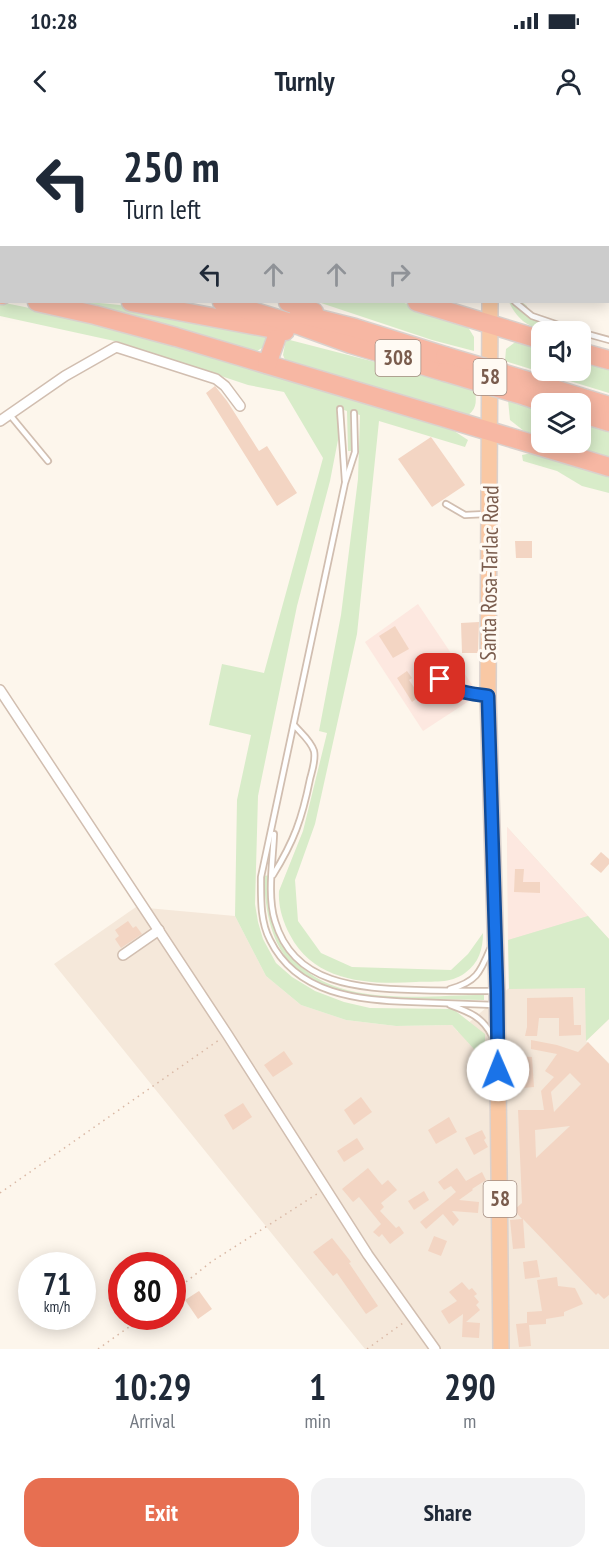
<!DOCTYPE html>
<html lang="en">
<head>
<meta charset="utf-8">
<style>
  :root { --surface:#fff; --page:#f2f2f3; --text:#1f2937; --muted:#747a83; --accent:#e76f51 }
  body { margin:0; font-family:"PT Sans Narrow",sans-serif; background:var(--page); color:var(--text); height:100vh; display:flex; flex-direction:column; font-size:22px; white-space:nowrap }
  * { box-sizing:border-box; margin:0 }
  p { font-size:20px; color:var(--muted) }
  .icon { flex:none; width:33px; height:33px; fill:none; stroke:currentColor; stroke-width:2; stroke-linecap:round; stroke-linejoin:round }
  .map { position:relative; height:1229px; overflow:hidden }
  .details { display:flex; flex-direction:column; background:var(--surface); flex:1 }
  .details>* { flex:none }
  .top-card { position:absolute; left:0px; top:0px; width:609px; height:183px; box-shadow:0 3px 15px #0003; background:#fff; color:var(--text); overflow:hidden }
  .fabs { position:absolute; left:531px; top:201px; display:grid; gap:12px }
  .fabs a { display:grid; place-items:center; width:60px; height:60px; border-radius:12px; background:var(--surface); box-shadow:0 3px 15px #0003; font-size:30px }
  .speed { position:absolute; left:18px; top:1132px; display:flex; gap:12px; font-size:30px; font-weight:700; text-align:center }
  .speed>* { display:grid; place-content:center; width:78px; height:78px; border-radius:50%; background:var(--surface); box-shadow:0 3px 15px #0003; line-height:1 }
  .speed small { font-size:15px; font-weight:400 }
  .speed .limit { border:9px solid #d22; background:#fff; color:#111 }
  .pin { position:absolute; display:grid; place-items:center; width:51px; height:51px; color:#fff; margin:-26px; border-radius:12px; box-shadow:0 3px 9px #0006 }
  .me { position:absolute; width:66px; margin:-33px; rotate:359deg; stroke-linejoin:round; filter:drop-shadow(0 0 4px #0008) }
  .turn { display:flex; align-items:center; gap:21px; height:126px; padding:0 24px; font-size:27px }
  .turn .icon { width:78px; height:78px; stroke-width:2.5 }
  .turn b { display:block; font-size:42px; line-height:51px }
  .lanes { display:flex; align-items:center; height:57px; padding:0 24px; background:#0003; justify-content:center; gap:30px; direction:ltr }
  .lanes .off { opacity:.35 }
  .eta { display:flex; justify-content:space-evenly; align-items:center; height:102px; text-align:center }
  .eta b { font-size:36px; font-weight:800; line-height:42px }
  .primary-button { display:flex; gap:12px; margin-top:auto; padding:12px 24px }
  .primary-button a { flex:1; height:69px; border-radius:18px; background:var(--accent); color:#fff; font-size:24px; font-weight:800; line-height:69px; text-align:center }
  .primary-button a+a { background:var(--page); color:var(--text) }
  .status { display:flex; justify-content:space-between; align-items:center; height:42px; padding:0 30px; background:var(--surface); direction:ltr }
  .status svg { height:16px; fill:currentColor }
  header { display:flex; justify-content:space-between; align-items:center; height:78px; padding:0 24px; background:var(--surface); font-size:27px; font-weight:800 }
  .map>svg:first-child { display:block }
  .residential { fill:#f5e8da }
  .commercial { fill:#fde8e0 }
  .green { fill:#d8ecc9 }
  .building { fill:#f3d5c3; fill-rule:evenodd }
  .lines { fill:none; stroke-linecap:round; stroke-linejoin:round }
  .service-casing { stroke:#d1beb0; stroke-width:8 }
  .minor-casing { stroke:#d1beb0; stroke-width:12 }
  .trunk-casing { stroke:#dad1cd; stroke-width:18 }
  .motorway-casing { stroke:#dad1cd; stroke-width:21 }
  .path { stroke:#d9b8a5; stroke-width:1.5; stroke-dasharray:1.5 4.5; stroke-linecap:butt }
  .service { stroke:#fff; stroke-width:4.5 }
  .minor { stroke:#fff; stroke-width:9 }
  .trunk { stroke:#f9c8a4; stroke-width:15 }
  .motorway { stroke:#f7b7a3; stroke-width:18 }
  .motorway-bridge-casing { stroke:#dad1cd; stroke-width:21; stroke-linecap:butt }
  .motorway-bridge { stroke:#f7b7a3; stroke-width:18 }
  .route-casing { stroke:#114b97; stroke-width:15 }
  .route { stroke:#1a73e8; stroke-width:10 }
  .labels { text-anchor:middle; stroke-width:6; stroke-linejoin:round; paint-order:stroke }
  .shield { fill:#fffaf3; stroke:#a28b7f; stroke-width:1.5 }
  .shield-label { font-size:21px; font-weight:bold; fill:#7a5c4d }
  .street-label { font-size:22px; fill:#7a5c4d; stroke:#fffaf3 }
</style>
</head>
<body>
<div class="status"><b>10:28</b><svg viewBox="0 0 49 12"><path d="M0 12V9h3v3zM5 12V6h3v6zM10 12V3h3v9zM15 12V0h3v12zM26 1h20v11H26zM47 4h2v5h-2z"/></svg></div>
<header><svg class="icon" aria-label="back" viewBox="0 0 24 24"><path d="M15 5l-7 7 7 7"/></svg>Turnly<svg class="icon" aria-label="person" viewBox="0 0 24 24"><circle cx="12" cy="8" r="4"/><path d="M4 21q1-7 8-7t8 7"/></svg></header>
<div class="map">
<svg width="609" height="1229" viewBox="0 0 609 1229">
  <rect width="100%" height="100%" fill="#fdf6ec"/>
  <!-- residential -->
  <polygon class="residential" points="507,707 609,819 609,899 586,921 609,943 609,1229 365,1229 54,844 136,787 235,796 266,856 301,885 346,900 396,906 452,905 458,912 509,868"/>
  <!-- commercial -->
  <g class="commercial">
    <polygon points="418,484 473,566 472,579 423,611 365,522"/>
    <polygon points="507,707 525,727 588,796 508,820"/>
  </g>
  <!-- green -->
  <g class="green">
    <path d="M0 182C66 195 131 210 194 232L437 304 451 309 468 320 465 327 379 301 357 514 315 704 295 760 298 801 321 833 352 847 451 850 468 834 483 813C483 829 479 843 465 853 450 864 433 861 416 862 369 865 314 862 290 815 283 802 278 786 279 771L303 711 327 613 319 611 341 495 358 359 360 295 350 292 352 331H348L347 291 338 288V320L330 361 297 486 258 676 255 784 258 802 263 819 276 843 292 857 315 871 344 882 370 888 453 889 485 914V941L452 905 396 906 346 900 301 885 266 856 235 796 237 680 251 615 209 605 222 544 264 553 323 338 284 272 248 265 119 222 0 196Z"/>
    <path d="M73 182C139 182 205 202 269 217L265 226 254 233Z"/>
    <polygon points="318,182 401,182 425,189 466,204 474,217 474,231 432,220"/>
    <path d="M509 182H522L527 186 529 198 571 211C542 211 522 210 509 182Z"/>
    <path d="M286 219 445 260V262L475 271C477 283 476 291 465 297L286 242 283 235Z"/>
    <polygon points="518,220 541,225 542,250 580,250 581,237 609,246 609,273 505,241 506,229"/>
    <polygon points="508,280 541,288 541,316 524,311 510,300"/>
    <polygon points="581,301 609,309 609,337 562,323 580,322"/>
    <polygon points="532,333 609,356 609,373 582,366 557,351 523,341 522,335"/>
    <path d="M270 755C271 769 270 786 273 801 275 810 279 819 284 826 323 891 420 875 484 875V880L373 878C295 868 266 834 264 756Z"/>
    <polygon points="588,796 609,819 609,899 586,921 585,868 509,869 508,820"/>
  </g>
  <!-- building -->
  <g class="building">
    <polygon points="215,266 227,281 259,331 267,326 297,373 277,386 206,273"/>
    <polygon points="431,317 465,365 432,387 398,339"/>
    <polygon points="515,421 532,421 532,438 516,438"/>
    <polygon points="479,502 478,533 462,533 461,503"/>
    <polygon points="395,506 409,529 393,538 379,516"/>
    <polygon points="407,551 412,558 409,560 420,576 412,582 397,558"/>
    <polygon points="601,732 609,739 609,744 601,753 590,744"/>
    <polygon points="515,749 524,749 523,762 540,762 540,773 514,772"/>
    <polygon points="128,801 133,808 136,806 142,814 121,828 115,819 119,816 115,810"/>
    <polygon points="573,877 574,905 581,905 581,915 559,916 559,898 539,898 537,916 525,916 527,907 527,878"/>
    <path d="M531 920 557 925 578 932 588 922 609 944V1175L604 1179 598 1173 596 1175 523 1099 525 1128 513 1129 510 1100 522 1099 514 1090 522 1083 518 990H544L541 971 554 957 545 951 557 934 531 929ZM570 953 581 964 554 992 551 972ZM570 1006 536 1038 535 1010Z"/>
    <polygon points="284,931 293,944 273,957 264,945"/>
    <polygon points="516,936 532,937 534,967 523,968 521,947 515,946"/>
    <polygon points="361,977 372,992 354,1005 344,990"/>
    <polygon points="243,983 252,997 233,1010 224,995"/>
    <polygon points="449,997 457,1012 436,1024 428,1010"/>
    <polygon points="482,1010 486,1018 484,1020 488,1027 474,1035 465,1018"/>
    <polygon points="357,1018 364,1029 344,1042 337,1031"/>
    <polygon points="368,1048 382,1065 388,1060 397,1070 381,1083 384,1087 380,1091 396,1108 399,1106 404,1113 390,1124 382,1114 379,1117 373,1112 381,1104 359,1077 353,1082 342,1069"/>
    <polygon points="457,1048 466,1061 482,1052 486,1060 472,1069 473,1070 459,1080 479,1082 478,1093 452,1091 459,1100 453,1106 443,1094 426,1109 420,1102 456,1072 451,1066 444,1070 438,1062"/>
    <polygon points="424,1071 429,1080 414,1090 408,1081"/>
    <polygon points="434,1116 447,1121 441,1136 428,1131"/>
    <polygon points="332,1118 351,1142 349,1143 378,1186 366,1194 337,1153 333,1156 313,1132"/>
    <polygon points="537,1140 540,1157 525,1159 523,1142"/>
    <polygon points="557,1157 558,1166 575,1168 583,1184 564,1192 564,1196 546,1199 546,1204 529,1205 531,1226 519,1227 516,1204 527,1203 527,1192 542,1191 537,1160"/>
    <polygon points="462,1162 469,1170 472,1168 477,1174 474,1176 479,1182 476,1185 480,1190 466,1202 480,1203 479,1218 462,1217 463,1194 449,1204 441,1191 457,1181 449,1172"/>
    <polygon points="199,1171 212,1189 198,1199 185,1180"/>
  </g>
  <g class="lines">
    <defs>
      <g id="service">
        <polyline points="515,182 532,196 579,212"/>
        <polyline points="580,212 609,220"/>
        <polyline points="340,289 345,361"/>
        <path d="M354 293 355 332 345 363 261 757C261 778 260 801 270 820 297 875 359 880 412 882 440 883 467 884 495 885"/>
        <polyline points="10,295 48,341"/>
        <polyline points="446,384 465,395 486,394"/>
        <polyline points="440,559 451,569 485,575"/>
        <path d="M274 714C273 740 267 776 275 801 294 866 360 868 416 870 442 871 468 871 495 871"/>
        <path d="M273 755C294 721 302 699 310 659 312 651 316 640 314 631 311 621 301 613 294 605"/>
        <path d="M450 869C476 862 480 853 490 829"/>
        <path d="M450 885C469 892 483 897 492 916"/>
      </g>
      <g id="minor">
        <polyline points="0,301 65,256 116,227 216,259 225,266 240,286"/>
        <polyline points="0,570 227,914 368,1135 435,1229"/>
        <polyline points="123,835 159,810"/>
      </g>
      <g id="trunk">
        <polyline points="487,0 487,2"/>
        <polyline points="490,182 488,576 497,871 501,1229"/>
      </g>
      <g id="motorway">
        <polyline points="0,40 2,42"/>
        <polyline points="0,103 2,104"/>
        <polyline points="0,174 2,175"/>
        <polyline points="37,182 95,195 176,217 609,347"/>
        <polyline points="131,182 285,211"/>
        <polyline points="222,182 301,206 351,224 445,252"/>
        <polyline points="288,182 314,192"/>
        <polyline points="417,182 542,220"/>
        <polyline points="299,194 355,208 445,236"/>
        <polyline points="580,232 609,240"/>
        <polyline points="267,244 276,219"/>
        <polyline points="525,260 609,286"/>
        <polyline points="525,276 549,284"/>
        <polyline points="580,293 609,302"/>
      </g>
    </defs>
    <!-- service casing -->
    <use href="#service" class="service-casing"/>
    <!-- minor casing -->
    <use href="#minor" class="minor-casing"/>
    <!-- trunk casing -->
    <use href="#trunk" class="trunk-casing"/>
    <!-- motorway casing -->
    <use href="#motorway" class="motorway-casing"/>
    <!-- path -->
    <g class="path">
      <polyline points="0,1073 219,920"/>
      <polyline points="172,1173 211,1142 317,1074"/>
      <polyline points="98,1229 143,1197"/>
      <polyline points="367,1229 403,1203"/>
    </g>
    <!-- service -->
    <use href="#service" class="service"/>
    <!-- minor -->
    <use href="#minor" class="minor"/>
    <!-- trunk -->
    <use href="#trunk" class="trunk"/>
    <!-- motorway -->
    <use href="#motorway" class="motorway"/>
    <defs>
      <g id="motorway-bridge">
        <polyline points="445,236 525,260"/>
        <polyline points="445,252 525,276"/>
      </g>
    </defs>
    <!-- motorway-bridge casing -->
    <use href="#motorway-bridge" class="motorway-bridge-casing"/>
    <!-- motorway-bridge -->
    <use href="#motorway-bridge" class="motorway-bridge"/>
  </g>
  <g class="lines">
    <defs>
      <path id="route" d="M440 559C456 573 468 573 488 576L497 872 498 950"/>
    </defs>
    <!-- route casing -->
    <use href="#route" class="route-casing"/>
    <!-- route -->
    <use href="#route" class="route"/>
  </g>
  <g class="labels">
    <!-- shield labels -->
    <g class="shield">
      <rect x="375.5" y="220" width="45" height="36" rx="4.5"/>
      <rect x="473.5" y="239" width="33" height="36" rx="4.5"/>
      <rect x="483.5" y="1061" width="33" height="36" rx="4.5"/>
    </g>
    <g class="shield-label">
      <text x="398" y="245">308</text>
      <text x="490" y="264">58</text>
      <text x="500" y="1086">58</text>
    </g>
    <!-- street labels -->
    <g class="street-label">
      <text transform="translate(489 453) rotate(-89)" y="8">Santa Rosa-Tarlac Road</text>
    </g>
  </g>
</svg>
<div class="fabs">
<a><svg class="icon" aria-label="sound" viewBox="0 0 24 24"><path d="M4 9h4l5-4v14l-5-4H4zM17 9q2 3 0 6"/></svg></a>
<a><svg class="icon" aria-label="layers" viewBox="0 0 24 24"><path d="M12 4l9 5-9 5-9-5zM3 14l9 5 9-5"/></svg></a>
</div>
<div class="speed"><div>71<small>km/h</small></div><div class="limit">80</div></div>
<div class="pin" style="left:440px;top:559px;background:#d93025"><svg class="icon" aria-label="arrive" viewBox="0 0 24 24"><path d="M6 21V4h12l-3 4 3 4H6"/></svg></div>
<svg class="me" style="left:498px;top:950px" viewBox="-20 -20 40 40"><circle r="19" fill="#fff"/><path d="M0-13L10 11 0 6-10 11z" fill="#1a73e8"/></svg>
<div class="top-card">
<div class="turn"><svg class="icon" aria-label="left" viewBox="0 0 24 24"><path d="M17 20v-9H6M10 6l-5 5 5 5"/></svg><div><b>250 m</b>Turn left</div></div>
<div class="lanes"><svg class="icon" aria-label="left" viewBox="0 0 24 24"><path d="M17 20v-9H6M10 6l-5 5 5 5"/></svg><svg class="icon off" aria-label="ahead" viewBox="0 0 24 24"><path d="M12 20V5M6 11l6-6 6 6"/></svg><svg class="icon off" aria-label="ahead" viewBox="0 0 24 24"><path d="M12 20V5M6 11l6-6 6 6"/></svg><svg class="icon off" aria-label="right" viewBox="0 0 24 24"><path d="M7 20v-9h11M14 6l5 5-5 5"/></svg></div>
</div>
</div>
<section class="details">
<div class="eta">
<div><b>10:29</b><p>Arrival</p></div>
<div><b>1</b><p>min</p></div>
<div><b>290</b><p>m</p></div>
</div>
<div class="primary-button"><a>Exit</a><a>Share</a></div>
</section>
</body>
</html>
